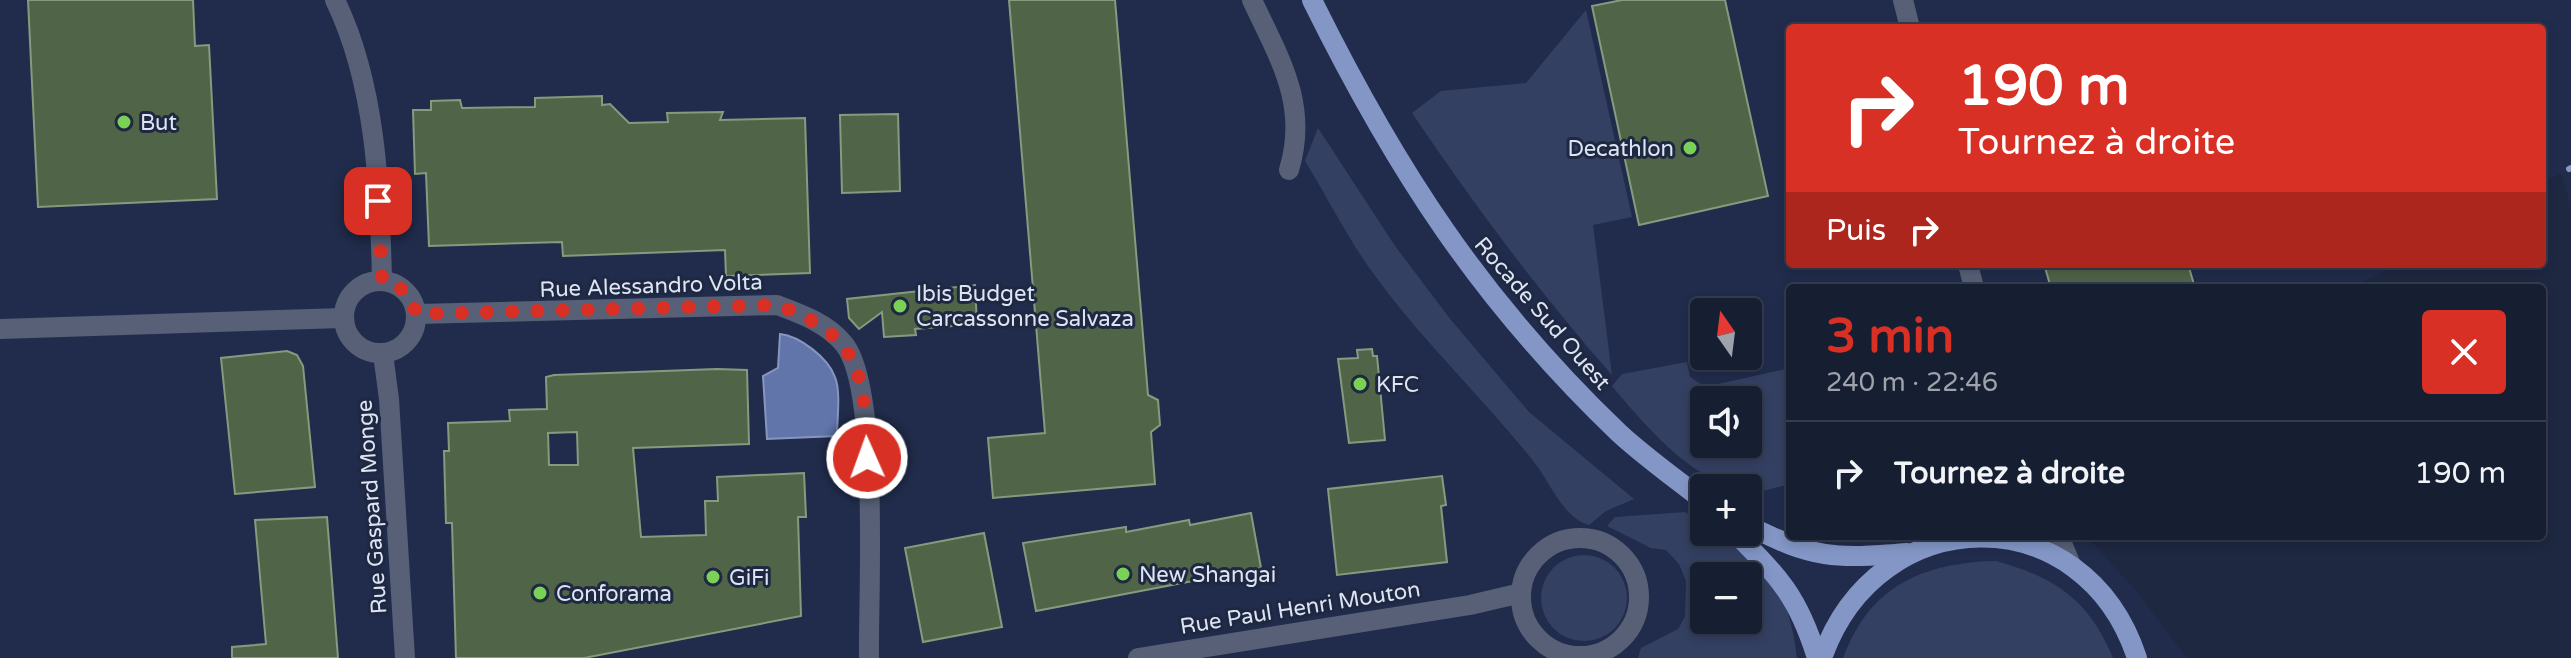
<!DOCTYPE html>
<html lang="fr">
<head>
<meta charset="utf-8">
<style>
  :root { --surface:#161e31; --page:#232b3d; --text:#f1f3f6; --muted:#9ea2ab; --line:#353c4d; --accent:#d93025 }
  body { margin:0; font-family:"Varela Round",sans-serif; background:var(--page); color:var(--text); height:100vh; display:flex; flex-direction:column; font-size:30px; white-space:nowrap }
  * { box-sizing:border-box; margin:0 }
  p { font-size:26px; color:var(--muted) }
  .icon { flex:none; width:44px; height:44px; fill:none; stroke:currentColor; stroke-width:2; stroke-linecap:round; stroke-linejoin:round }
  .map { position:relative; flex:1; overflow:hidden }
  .panel { position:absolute; left:1786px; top:284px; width:760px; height:256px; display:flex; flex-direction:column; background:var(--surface); border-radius:8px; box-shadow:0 4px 12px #0003,0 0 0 2px var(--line) }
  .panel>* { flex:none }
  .banner { position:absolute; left:1786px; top:24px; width:760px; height:244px; border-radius:8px; box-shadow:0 4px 12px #0003,0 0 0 2px var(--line); background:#d93025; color:#fff; overflow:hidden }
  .needle { width:52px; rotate:346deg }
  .buttons { position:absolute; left:1690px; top:298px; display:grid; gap:16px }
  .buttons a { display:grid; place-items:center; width:72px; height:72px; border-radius:8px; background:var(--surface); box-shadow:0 4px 12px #0003,0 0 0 2px var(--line); font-size:40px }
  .pin { position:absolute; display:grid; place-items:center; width:68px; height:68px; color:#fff; margin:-34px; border-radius:16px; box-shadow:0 4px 12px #0006 }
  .me { position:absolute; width:88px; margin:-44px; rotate:358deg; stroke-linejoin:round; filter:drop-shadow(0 0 6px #0008) }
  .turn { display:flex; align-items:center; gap:28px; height:168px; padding:0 40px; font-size:36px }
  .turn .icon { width:104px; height:104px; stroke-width:2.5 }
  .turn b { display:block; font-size:56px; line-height:68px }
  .then { display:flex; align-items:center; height:76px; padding:0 40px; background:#0003; gap:16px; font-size:30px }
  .round { display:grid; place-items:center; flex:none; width:84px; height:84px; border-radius:8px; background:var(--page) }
  .overview { display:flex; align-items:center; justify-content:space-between; height:136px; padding:0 40px }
  h1 { font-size:48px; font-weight:700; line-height:60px; color:var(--accent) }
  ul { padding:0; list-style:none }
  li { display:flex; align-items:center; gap:24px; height:104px; padding:0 40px; border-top:2px solid var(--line) }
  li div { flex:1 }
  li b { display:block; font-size:30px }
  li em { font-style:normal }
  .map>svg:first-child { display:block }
  .built { fill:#212c4c; fill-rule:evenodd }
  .green { fill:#344062; fill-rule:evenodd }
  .water { fill:#6175ab; stroke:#8696c1; stroke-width:2 }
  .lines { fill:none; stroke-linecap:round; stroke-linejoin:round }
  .stream { stroke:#8696c1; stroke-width:6 }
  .building { fill:#506448; stroke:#869b7e; stroke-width:2; fill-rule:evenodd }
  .minor { stroke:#576077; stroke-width:20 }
  .major { stroke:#8396c6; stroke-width:20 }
  .route { stroke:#d93025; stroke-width:14; stroke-dasharray:0 25.2 }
  .poi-dot { fill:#7bd156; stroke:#1e2841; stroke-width:3 }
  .labels { text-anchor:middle; stroke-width:6; stroke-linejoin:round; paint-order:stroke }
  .poi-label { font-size:22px; fill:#dde4f5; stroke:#1e2841; text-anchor:start }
  .street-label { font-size:22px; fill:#dde4f5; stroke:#1e2841 }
</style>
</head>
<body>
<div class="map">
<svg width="2571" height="658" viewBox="0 0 2571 658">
  <rect width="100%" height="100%" fill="#1e2841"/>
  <!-- built -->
  <path class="built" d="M0 0H2571V208L2561 173 2542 183V28H1790V264H2396L2353 288H1790V536H2087L2137 592 2187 658H0ZM1704 312H1748V356H1704ZM1704 400H1748V444H1704ZM1704 488H1748V532H1704ZM1704 576H1748V620H1704Z"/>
  <!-- green -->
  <g class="green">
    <path d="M1586 10 1632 217 1593 225 1612 375C1539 292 1474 205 1412 113L1441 91 1526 83Z"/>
    <path d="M1318 128 1395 246 1451 320 1529 412 1634 499 1606 511 1589 525C1563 518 1550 482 1534 462 1481 395 1417 336 1368 266 1345 233 1326 195 1305 161Z"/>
    <path d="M1687 362 1690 377 1705 387 1790 368V484L1748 495V488C1697 488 1643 423 1612 386L1622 374ZM1748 400V444H1704V400Z"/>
    <path d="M1685 512 1704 523V532C1727 532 1768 576 1780 596 1791 614 1794 638 1797 658H1638L1641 648 1678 629 1685 617 1686 581 1679 564 1666 550 1651 548 1607 526 1615 517ZM1704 576H1748V620H1704Z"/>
    <circle cx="1584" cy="598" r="43"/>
    <path d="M1996 561C2056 578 2088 599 2113 658H1843C1870 585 1923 563 1996 561Z"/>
  </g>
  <!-- water -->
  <path class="water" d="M780 334C800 336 828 358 835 377 841 392 837 419 837 436L767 439 763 376 778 368Z"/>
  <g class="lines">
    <!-- stream -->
    <polyline class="stream" points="2569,169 2571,168"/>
  </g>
  <!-- building -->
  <g class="building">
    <polygon points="28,0 193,0 195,46 209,45 217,199 38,207"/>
    <polygon points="1009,0 1115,0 1148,395 1158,400 1160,425 1151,432 1155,484 993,498 988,438 1045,433"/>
    <polygon points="1622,0 1725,0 1768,196 1639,225 1592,6"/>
    <polygon points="602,96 602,105 610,104 629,123 668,122 667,113 723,112 720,120 805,118 810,273 726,276 725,250 563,256 562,242 429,246 426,173 415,174 413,110 431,110 431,101 460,100 462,108 535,107 535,98"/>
    <polygon points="898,114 900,191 842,193 840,115"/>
    <polygon points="2044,264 2188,264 2195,288 2051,288"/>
    <polygon points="975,285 977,324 915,329 916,335 884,337 882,312 859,329 849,318 847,299"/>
    <polygon points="1372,349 1373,356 1377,356 1385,440 1349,443 1338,359 1358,358 1357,350"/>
    <polygon points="287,351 297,355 303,366 315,487 235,494 221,358"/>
    <path d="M717 369 747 370 749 444 633 448 641 537 706 535 705 501H718L717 477 804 473 806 517H798L801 616 584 658H456L452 523H446L444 451H449L448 423 510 421 509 410 547 409 546 377 554 375ZM577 432 578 465H549L548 433Z"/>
    <polygon points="1442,476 1446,505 1441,506 1447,562 1337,575 1328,489"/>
    <polygon points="1251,513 1261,568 1036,611 1023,543 1126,527 1126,532 1189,520 1190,525"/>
    <polygon points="327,517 338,658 232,658 232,647 266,644 255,520"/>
    <polygon points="984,533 1002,627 923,642 905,548"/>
  </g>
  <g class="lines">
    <!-- minor -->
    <g class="minor">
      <path d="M335 0C376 84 380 188 382 281"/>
      <path d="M1252 0C1279 58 1309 104 1289 170"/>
      <polyline points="1903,0 1910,28"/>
      <polyline points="1968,264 1974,288"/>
      <circle cx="380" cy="317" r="36"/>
      <path d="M417 314 777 305C801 314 827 323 844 344 880 388 868 595 869 658"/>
      <polyline points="0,329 343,318"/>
      <polyline points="383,354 389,399 405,658"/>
      <polyline points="2059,536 2071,565"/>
      <circle cx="1580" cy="597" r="59"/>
      <polyline points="1138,658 1470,605 1521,593"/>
    </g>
    <!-- major -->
    <g class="major">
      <path d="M1312 0C1396 170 1481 301 1619 433 1645 457 1676 479 1704 501"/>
      <path d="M1748 525C1812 559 1836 559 1907 553"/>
      <path d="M1734 532C1779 577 1798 596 1817 658"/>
      <path d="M1822 658C1878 499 2084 496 2137 658"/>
    </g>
  </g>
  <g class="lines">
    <!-- route -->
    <path class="route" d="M378 201 382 281 406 291 417 314 777 305C861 336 865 374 867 458"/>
  </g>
  <!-- markers -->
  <g class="poi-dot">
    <circle cx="124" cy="122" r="8"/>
    <circle cx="1690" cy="148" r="8"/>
    <circle cx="900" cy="306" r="8"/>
    <circle cx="1360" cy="384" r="8"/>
    <circle cx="1123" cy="574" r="8"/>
    <circle cx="713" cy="577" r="8"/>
    <circle cx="540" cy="593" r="8"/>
  </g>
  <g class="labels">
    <!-- poi labels -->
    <g class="poi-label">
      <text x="140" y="130">But</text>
      <text x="1674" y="156" text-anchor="end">Decathlon</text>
      <text x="916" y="301">Ibis Budget<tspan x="916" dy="25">Carcassonne Salvaza</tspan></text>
      <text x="1376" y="392">KFC</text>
      <text x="1139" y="582">New Shangai</text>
      <text x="729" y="585">GiFi</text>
      <text x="556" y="601">Conforama</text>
    </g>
    <!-- street labels -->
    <g class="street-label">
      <text transform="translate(651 285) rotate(-2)" y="8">Rue Alessandro Volta</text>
      <text transform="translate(1543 313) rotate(49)" y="8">Rocade Sud Ouest</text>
      <text transform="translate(371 507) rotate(-94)" y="8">Rue Gaspard Monge</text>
      <text transform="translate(1300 607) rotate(-9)" y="8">Rue Paul Henri Mouton</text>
    </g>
  </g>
</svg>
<div class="buttons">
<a><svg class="needle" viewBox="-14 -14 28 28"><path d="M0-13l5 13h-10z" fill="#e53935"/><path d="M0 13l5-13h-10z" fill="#9ea2ab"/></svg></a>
<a><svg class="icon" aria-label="sound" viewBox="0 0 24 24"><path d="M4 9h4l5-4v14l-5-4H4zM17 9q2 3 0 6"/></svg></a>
<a>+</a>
<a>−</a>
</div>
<div class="pin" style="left:378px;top:201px;background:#d93025"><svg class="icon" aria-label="arrive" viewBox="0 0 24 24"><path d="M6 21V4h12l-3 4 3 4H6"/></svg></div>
<svg class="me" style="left:867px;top:458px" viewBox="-20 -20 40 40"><circle r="17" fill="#d93025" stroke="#fff" stroke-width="3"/><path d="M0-11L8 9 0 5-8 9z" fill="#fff"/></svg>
<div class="banner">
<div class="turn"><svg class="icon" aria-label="right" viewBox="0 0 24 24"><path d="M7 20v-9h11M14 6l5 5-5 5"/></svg><div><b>190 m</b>Tournez à droite</div></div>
<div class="then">Puis<svg class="icon" aria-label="right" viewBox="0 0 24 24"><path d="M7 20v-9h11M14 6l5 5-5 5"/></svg></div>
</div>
<section class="panel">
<div class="overview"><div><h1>3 min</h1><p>240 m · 22:46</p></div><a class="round" style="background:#d93025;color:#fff"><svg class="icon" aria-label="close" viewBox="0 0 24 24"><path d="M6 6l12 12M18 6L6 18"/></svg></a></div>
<ul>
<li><svg class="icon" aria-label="right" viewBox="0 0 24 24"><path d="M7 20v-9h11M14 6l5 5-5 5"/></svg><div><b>Tournez à droite</b></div><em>190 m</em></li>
</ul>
</section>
</div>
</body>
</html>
